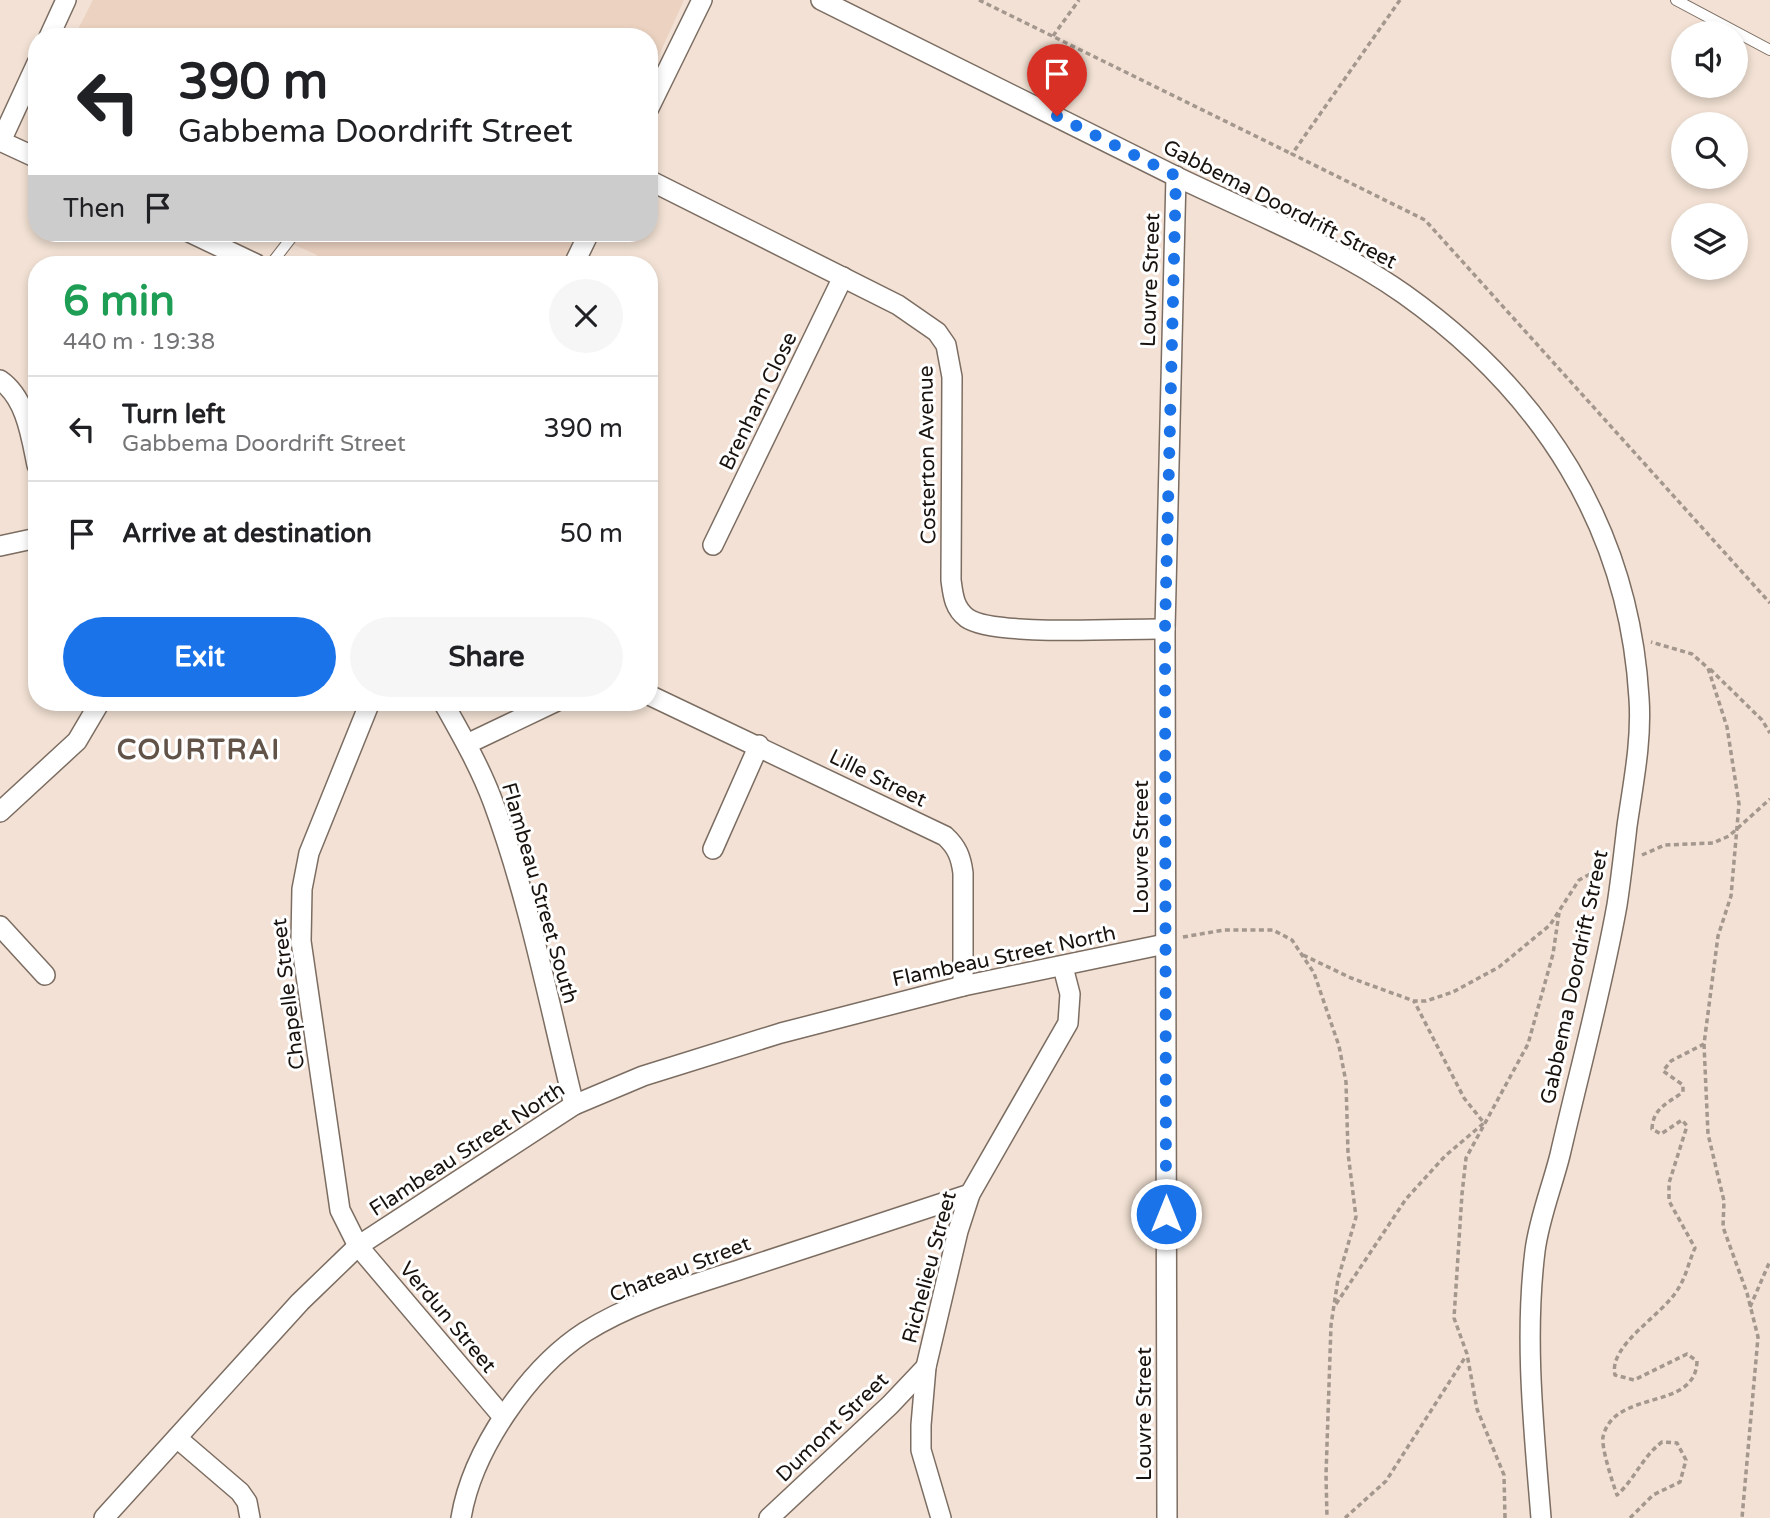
<!DOCTYPE html>
<html lang="en">
<head>
<meta charset="utf-8">
<style>
  :root { --surface:#fff; --page:#f6f6f6; --text:#202124; --muted:#757577; --line:#e0e0e0; --accent:#1a73e8 }
  body { margin:0; font-family:"Varela Round",sans-serif; background:var(--page); color:var(--text); height:100vh; display:flex; flex-direction:column; font-size:26px; white-space:nowrap }
  * { box-sizing:border-box; margin:0 }
  p { font-size:23px; color:var(--muted) }
  .icon { flex:none; width:38px; height:38px; fill:none; stroke:currentColor; stroke-width:2; stroke-linecap:round; stroke-linejoin:round }
  .map { position:relative; flex:1; overflow:hidden }
  .side { position:absolute; left:28px; top:256px; width:630px; height:455px; display:flex; flex-direction:column; background:var(--surface); border-radius:28px; box-shadow:0 4px 10px #0003 }
  .side>* { flex:none }
  .top-card { position:absolute; left:28px; top:28px; width:630px; height:214px; border-radius:28px; box-shadow:0 4px 10px #0003; background:#fff; color:var(--text); overflow:hidden }
  .controls { position:absolute; left:1671px; top:21px; display:grid; gap:14px }
  .controls a { display:grid; place-items:center; width:77px; height:77px; border-radius:50%; background:var(--surface); box-shadow:0 4px 10px #0003; font-size:35px }
  .pin { position:absolute; display:grid; place-items:center; width:60px; height:60px; color:#fff; margin:-72px -30px; border-radius:50% 50% 50% 0; rotate:-45deg; box-shadow:0 0 7px #0007 }
  .pin .icon { rotate:45deg }
  .me { position:absolute; width:77px; margin:-38px; rotate:0deg; stroke-linejoin:round; filter:drop-shadow(0 0 5px #0008) }
  .turn { display:flex; align-items:center; gap:24px; height:147px; padding:0 35px; font-size:32px }
  .turn .icon { width:91px; height:91px; stroke-width:2.5 }
  .turn b { display:block; font-size:49px; line-height:60px }
  .then { display:flex; align-items:center; height:66px; padding:0 35px; background:#0003; gap:14px; font-size:26px }
  .round { display:grid; place-items:center; flex:none; width:74px; height:74px; border-radius:37px; background:var(--page) }
  .overview { display:flex; align-items:center; justify-content:space-between; height:119px; padding:0 35px }
  h1 { font-size:42px; font-weight:800; line-height:52px; color:#1e9e55 }
  .button { display:flex; gap:14px; margin-top:auto; padding:14px 35px }
  .button a { flex:1; height:80px; border-radius:42px; background:var(--accent); color:#fff; font-size:28px; font-weight:800; line-height:80px; text-align:center }
  .button a+a { background:var(--page); color:var(--text) }
  ul { padding:0; list-style:none }
  li { display:flex; align-items:center; gap:21px; height:105px; padding:0 35px; border-top:2px solid var(--line) }
  li div { flex:1 }
  li b { display:block; font-size:26px }
  li em { font-style:normal }
  .map>svg:first-child { display:block }
  .built { fill:#ebd2c1 }
  .lines { fill:none; stroke-linecap:round; stroke-linejoin:round }
  .lane-casing { stroke:#7c6d62; stroke-width:12 }
  .street-casing { stroke:#7c6d62; stroke-width:22 }
  .path { stroke:#a4978d; stroke-width:3.5; stroke-dasharray:5 3.5; stroke-linecap:butt }
  .lane { stroke:#fff; stroke-width:10 }
  .street { stroke:#fff; stroke-width:19 }
  .route { stroke:#1a73e8; stroke-width:12; stroke-dasharray:0 21.6 }
  .labels { text-anchor:middle; stroke-width:6; stroke-linejoin:round; paint-order:stroke }
  .street-label { font-size:21px; fill:#19130f; stroke:#fff }
  .district-label { font-size:28px; font-weight:bold; letter-spacing:2px; fill:#625349; stroke:#fff }
</style>
</head>
<body>
<div class="map">
<svg width="1770" height="1518" viewBox="0 0 1770 1518">
  <rect width="100%" height="100%" fill="#f2e1d4"/>
  <!-- built -->
  <g class="built">
    <polygon points="93,0 684,0 649,77 649,37 74,37"/>
    <polygon points="268,233 578,233 564,264 315,264 317,255"/>
  </g>
  <g class="lines">
    <defs>
      <g id="lane">
        <polyline points="1676,0 1770,50"/>
        <polyline points="271,264 295,233"/>
      </g>
      <g id="street">
        <path d="M821 0C940 58 1057 118 1175 176 1252 213 1334 245 1404 294 1542 392 1629 527 1639 698 1642 741 1633 784 1627 826 1624 852 1621 879 1617 905 1602 989 1579 1072 1560 1155 1552 1187 1539 1219 1535 1251 1524 1340 1534 1430 1541 1518"/>
        <polyline points="49,37 66,0"/>
        <polyline points="649,108 702,0"/>
        <polyline points="0,141 37,158"/>
        <polyline points="1,141 37,63"/>
        <path d="M649 180 898 305 937 332 946 345 952 377 951 580C953 595 954 608 967 618 994 637 1126 628 1165 629"/>
        <polyline points="191,233 256,264"/>
        <polyline points="574,264 589,233"/>
        <path d="M0 380C26 398 31 436 37 465"/>
        <polyline points="713,545 843,277"/>
        <polyline points="0,546 37,538"/>
        <path d="M649 695 945 836C957 847 961 857 963 873V986"/>
        <polyline points="370,702 309,853 302,889 301,941 340,1210 358,1246 503,1417"/>
        <path d="M443 702C461 734 480 767 493 802 529 899 549 1004 574 1105"/>
        <polyline points="467,744 555,702"/>
        <polyline points="0,812 77,741 100,702"/>
        <polyline points="713,849 759,745"/>
        <polyline points="0,926 45,975"/>
        <polyline points="177,1438 240,1492 247,1502 250,1518"/>
        <polyline points="104,1518 300,1302 358,1246 574,1105 643,1076 781,1033 963,986 1165,944"/>
        <path d="M461 1518C472 1451 528 1369 585 1332 634 1301 693 1285 748 1267 822 1243 895 1218 970 1194"/>
        <polyline points="769,1518 890,1405 926,1367"/>
        <polyline points="941,1518 921,1450 921,1425 926,1367 958,1231 970,1194 1068,1023 1070,994 1063,967"/>
        <polyline points="1167,1518 1165,629 1176,176"/>
      </g>
    </defs>
    <!-- lane casing -->
    <use href="#lane" class="lane-casing"/>
    <!-- street casing -->
    <use href="#street" class="street-casing"/>
    <!-- path -->
    <g class="path">
      <polyline points="979,0 1292,154"/>
      <polyline points="1400,0 1292,154 1425,220 1770,603"/>
      <polyline points="1053,36 1079,0"/>
      <polyline points="1710,669 1762,720 1770,733"/>
      <polyline points="1642,855 1665,845 1713,843 1729,836 1770,799"/>
      <polyline points="1183,937 1224,930 1273,930 1292,940 1314,973 1339,1046 1346,1082 1348,1153 1356,1217 1338,1279 1331,1325 1326,1475 1327,1518"/>
      <polyline points="1303,955 1351,978 1414,1001 1426,1001 1453,992 1499,967 1550,925 1579,880 1605,866"/>
      <polyline points="1704,1044 1708,1134 1724,1201 1723,1227 1747,1293 1758,1337 1742,1518"/>
      <polyline points="1336,1304 1406,1199 1445,1156 1484,1123 1464,1098 1414,1001"/>
      <polyline points="1750,1307 1770,1261"/>
      <polyline points="1345,1518 1386,1481 1466,1356"/>
      <polyline points="1505,1518 1504,1475 1477,1409 1467,1354 1454,1318 1462,1194 1466,1158 1528,1044 1553,954 1559,913"/>
      <path d="M1630 1518 1653 1495 1680 1482 1686 1460 1677 1443 1662 1442C1642 1457 1635 1479 1617 1495 1613 1484 1601 1447 1603 1437 1614 1388 1696 1412 1697 1361L1687 1354 1634 1380 1615 1375C1608 1345 1663 1315 1678 1289 1686 1277 1689 1261 1695 1248L1669 1201V1183L1687 1126 1682 1120 1661 1134 1652 1129C1653 1108 1667 1104 1683 1092V1085L1663 1071 1671 1061 1704 1044 1718 936 1731 896 1739 804 1727 727 1708 668 1692 654 1651 642"/>
    </g>
    <!-- lane -->
    <use href="#lane" class="lane"/>
    <!-- street -->
    <use href="#street" class="street"/>
  </g>
  <g class="lines">
    <!-- route -->
    <polyline class="route" points="1057,116 1176,176 1165,629 1166,1214"/>
  </g>
  <g class="labels">
    <!-- street labels -->
    <g class="street-label">
      <text transform="translate(1280 204) rotate(27)" y="7">Gabbema Doordrift Street</text>
      <text transform="translate(1150 280) rotate(-88)" y="7">Louvre Street</text>
      <text transform="translate(758 401) rotate(-64)" y="7">Brenham Close</text>
      <text transform="translate(927 455) rotate(-91)" y="7">Costerton Avenue</text>
      <text transform="translate(878 778) rotate(26)" y="7">Lille Street</text>
      <text transform="translate(1141 847) rotate(-90)" y="7">Louvre Street</text>
      <text transform="translate(540 893) rotate(74)" y="7">Flambeau Street South</text>
      <text transform="translate(1004 956) rotate(-12)" y="7">Flambeau Street North</text>
      <text transform="translate(1574 977) rotate(-78)" y="7">Gabbema Doordrift Street</text>
      <text transform="translate(288 994) rotate(-97)" y="7">Chapelle Street</text>
      <text transform="translate(467 1149) rotate(-33)" y="7">Flambeau Street North</text>
      <text transform="translate(929 1267) rotate(-75)" y="7">Richelieu Street</text>
      <text transform="translate(680 1269) rotate(-21)" y="7">Chateau Street</text>
      <text transform="translate(448 1317) rotate(50)" y="7">Verdun Street</text>
      <text transform="translate(1144 1414) rotate(-90)" y="7">Louvre Street</text>
      <text transform="translate(832 1427) rotate(-44)" y="7">Dumont Street</text>
    </g>
    <!-- district labels -->
    <g class="district-label">
      <text x="199" y="759">COURTRAI</text>
    </g>
  </g>
</svg>
<div class="controls">
<a><svg class="icon" aria-label="sound" viewBox="0 0 24 24"><path d="M4 9h4l5-4v14l-5-4H4zM17 9q2 3 0 6"/></svg></a>
<a><svg class="icon" aria-label="search" viewBox="0 0 24 24"><circle cx="10" cy="10" r="6"/><path d="M15 15l6 6"/></svg></a>
<a><svg class="icon" aria-label="layers" viewBox="0 0 24 24"><path d="M12 4l9 5-9 5-9-5zM3 14l9 5 9-5"/></svg></a>
</div>
<div class="pin" style="left:1057px;top:116px;background:#d93025"><svg class="icon" aria-label="arrive" viewBox="0 0 24 24"><path d="M6 21V4h12l-3 4 3 4H6"/></svg></div>
<svg class="me" style="left:1166px;top:1214px" viewBox="-20 -20 40 40"><circle r="17" fill="#1a73e8" stroke="#fff" stroke-width="3"/><path d="M0-11L8 9 0 5-8 9z" fill="#fff"/></svg>
<div class="top-card">
<div class="turn"><svg class="icon" aria-label="left" viewBox="0 0 24 24"><path d="M17 20v-9H6M10 6l-5 5 5 5"/></svg><div><b>390 m</b>Gabbema Doordrift Street</div></div>
<div class="then">Then<svg class="icon" aria-label="arrive" viewBox="0 0 24 24"><path d="M6 21V4h12l-3 4 3 4H6"/></svg></div>
</div>
<section class="side">
<div class="overview"><div><h1>6 min</h1><p>440 m · 19:38</p></div><a class="round"><svg class="icon" aria-label="close" viewBox="0 0 24 24"><path d="M6 6l12 12M18 6L6 18"/></svg></a></div>
<ul>
<li><svg class="icon" aria-label="left" viewBox="0 0 24 24"><path d="M17 20v-9H6M10 6l-5 5 5 5"/></svg><div><b>Turn left</b><p>Gabbema Doordrift Street</p></div><em>390 m</em></li>
<li><svg class="icon" aria-label="arrive" viewBox="0 0 24 24"><path d="M6 21V4h12l-3 4 3 4H6"/></svg><div><b>Arrive at destination</b></div><em>50 m</em></li>
</ul>
<div class="button"><a>Exit</a><a>Share</a></div>
</section>
</div>
</body>
</html>
